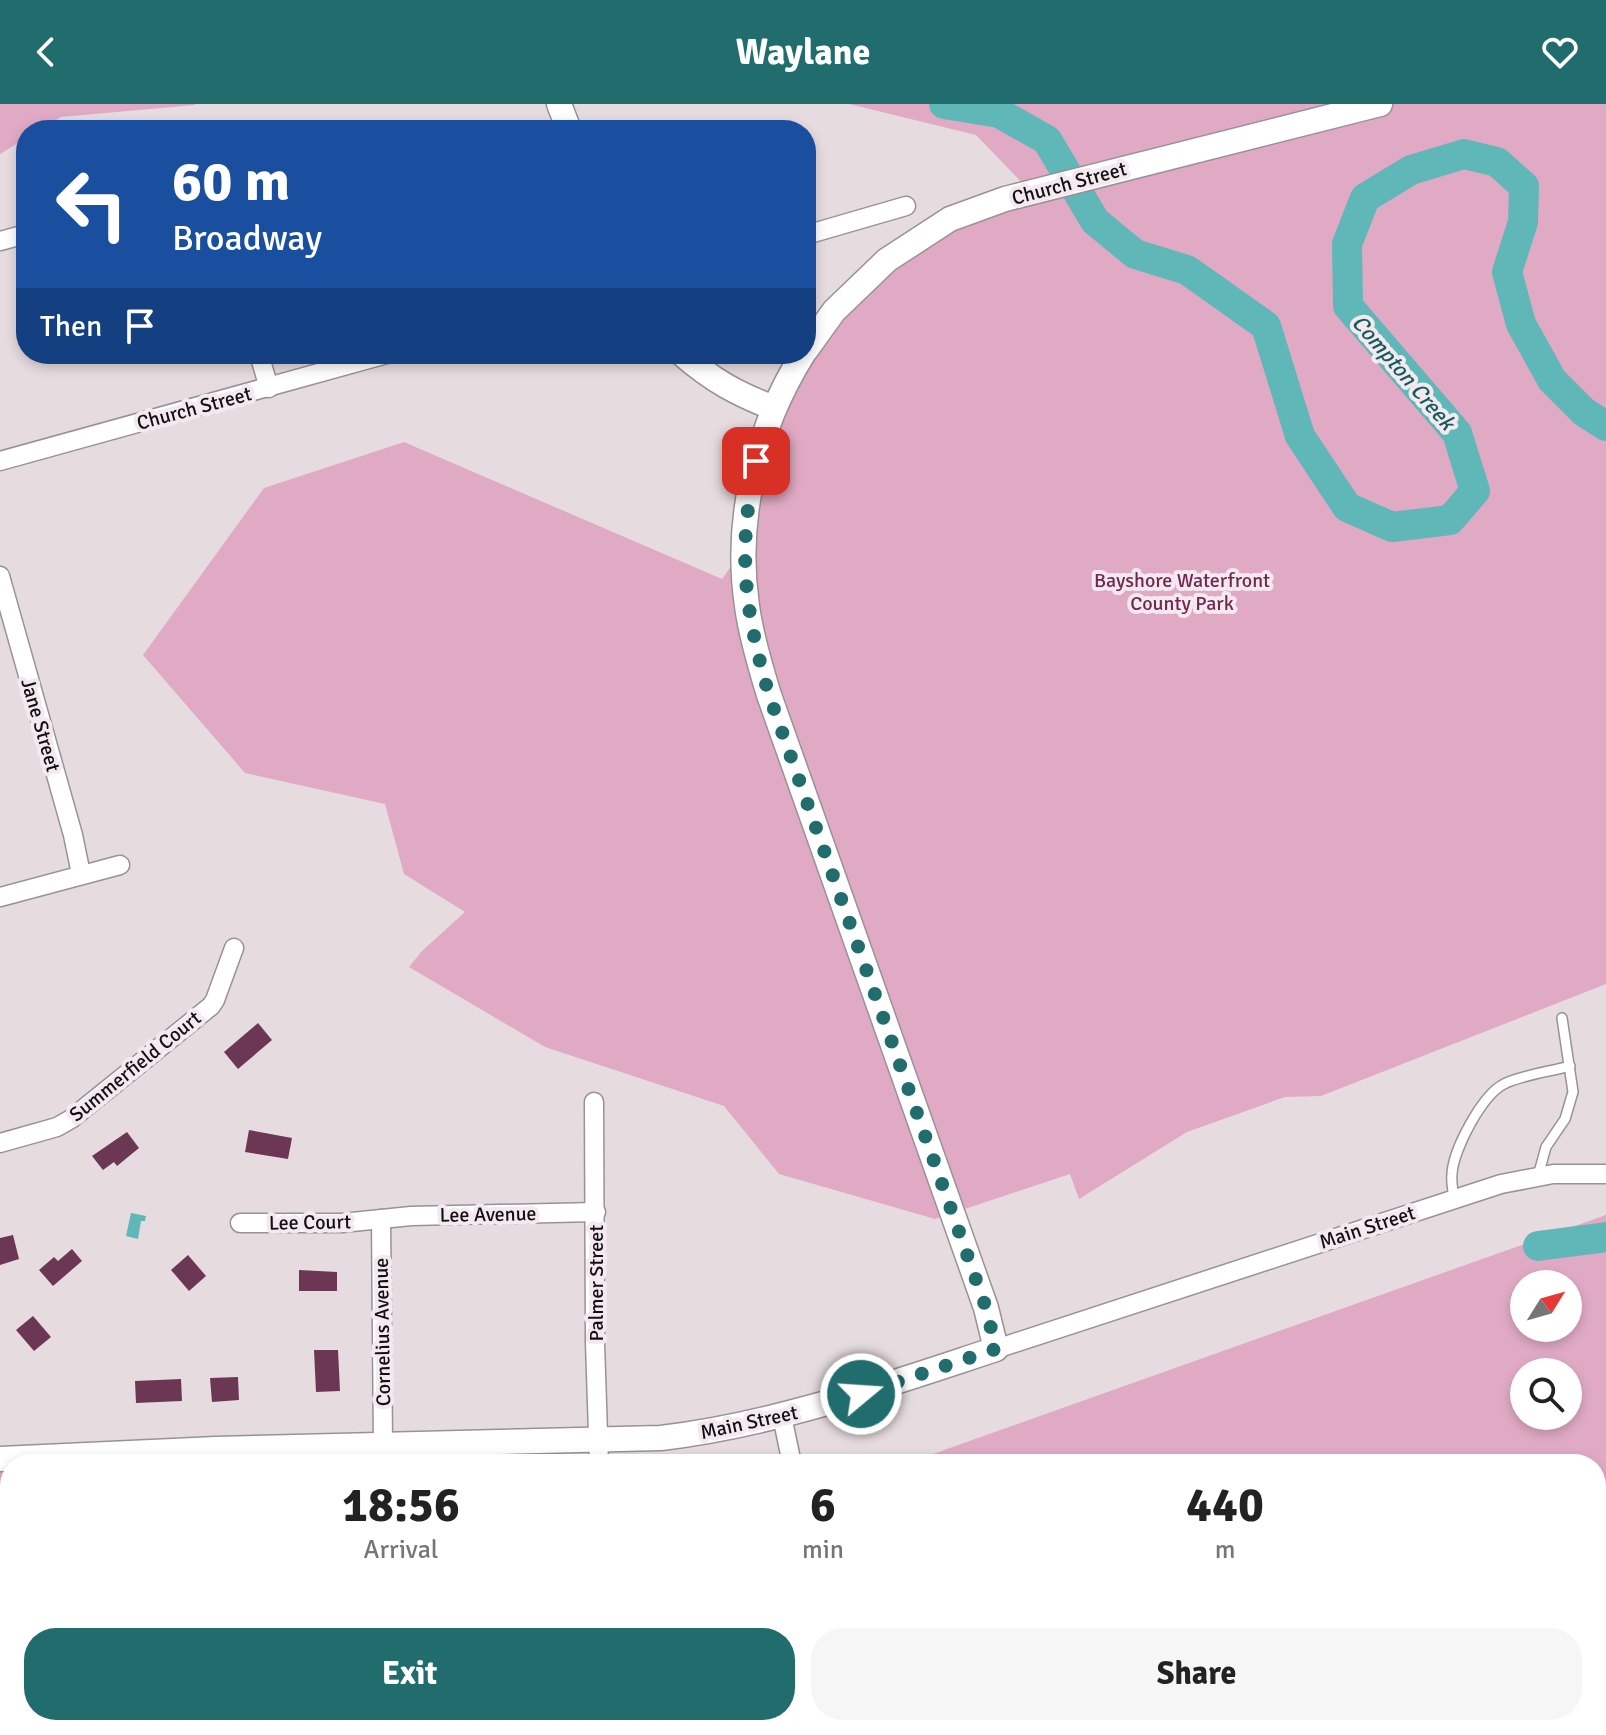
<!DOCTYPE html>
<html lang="en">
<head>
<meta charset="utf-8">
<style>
  :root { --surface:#fff; --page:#f6f6f6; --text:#222; --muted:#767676; --accent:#216d6e }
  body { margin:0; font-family:Signika,sans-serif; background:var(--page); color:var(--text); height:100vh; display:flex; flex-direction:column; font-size:30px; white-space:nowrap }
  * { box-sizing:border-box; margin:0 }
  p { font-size:26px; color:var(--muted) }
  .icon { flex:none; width:44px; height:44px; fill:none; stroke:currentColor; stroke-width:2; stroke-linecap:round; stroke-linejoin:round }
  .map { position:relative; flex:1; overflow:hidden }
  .drawer { position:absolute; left:0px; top:1350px; width:1606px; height:282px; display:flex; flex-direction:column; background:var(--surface); border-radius:32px 32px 0 0; box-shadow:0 4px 12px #0003 }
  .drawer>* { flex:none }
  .guide { position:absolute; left:16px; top:16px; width:800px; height:244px; border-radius:32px; box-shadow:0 4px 12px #0003; background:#1a4fa0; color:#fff; overflow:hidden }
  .needle { width:52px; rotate:53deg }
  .fabs { position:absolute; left:1510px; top:1166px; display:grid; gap:16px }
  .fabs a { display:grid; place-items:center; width:72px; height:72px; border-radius:50%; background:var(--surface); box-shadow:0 4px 12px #0003; font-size:40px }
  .pin { position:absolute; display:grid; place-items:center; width:68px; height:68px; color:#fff; margin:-34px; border-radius:16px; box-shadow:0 4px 12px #0006 }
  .me { position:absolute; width:88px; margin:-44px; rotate:72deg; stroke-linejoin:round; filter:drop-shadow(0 0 6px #0008) }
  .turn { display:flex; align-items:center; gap:28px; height:168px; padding:0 24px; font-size:36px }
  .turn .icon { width:104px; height:104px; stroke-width:2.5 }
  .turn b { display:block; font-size:56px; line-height:68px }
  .then { display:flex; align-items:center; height:76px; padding:0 24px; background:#0003; gap:16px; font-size:30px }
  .eta { display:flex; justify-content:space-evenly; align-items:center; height:136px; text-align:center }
  .eta b { font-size:48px; font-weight:800; line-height:56px }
  .primary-button { display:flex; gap:16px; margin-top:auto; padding:16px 24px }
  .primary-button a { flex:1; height:92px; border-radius:32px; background:var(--accent); color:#fff; font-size:32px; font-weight:800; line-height:92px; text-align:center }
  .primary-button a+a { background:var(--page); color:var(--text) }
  header { display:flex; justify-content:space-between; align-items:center; height:104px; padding:0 24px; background:var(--accent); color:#fff; font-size:36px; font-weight:800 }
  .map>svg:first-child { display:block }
  .green { fill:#e0aac5; fill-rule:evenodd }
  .water { fill:#60b7b7 }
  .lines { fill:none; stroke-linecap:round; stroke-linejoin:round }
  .river { stroke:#60b7b7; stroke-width:30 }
  .building { fill:#6c3754 }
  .service-casing { stroke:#9a9195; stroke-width:12 }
  .minor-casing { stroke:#9a9195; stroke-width:21 }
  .tertiary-casing { stroke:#9a9195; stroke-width:27 }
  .service { stroke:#fff; stroke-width:9 }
  .minor { stroke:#fff; stroke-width:18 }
  .tertiary { stroke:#fff; stroke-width:24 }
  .route { stroke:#216d6e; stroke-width:14; stroke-dasharray:0 25.2 }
  .labels { text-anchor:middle; stroke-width:8; stroke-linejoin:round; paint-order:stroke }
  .street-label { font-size:20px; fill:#131011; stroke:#f3e9ee }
  .park-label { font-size:20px; fill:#702853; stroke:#f3e9ee }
  .water-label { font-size:22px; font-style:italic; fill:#125c5d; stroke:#f3e9ee }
</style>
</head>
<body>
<header><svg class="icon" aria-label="back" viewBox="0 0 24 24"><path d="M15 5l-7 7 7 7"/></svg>Waylane<svg class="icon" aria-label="heart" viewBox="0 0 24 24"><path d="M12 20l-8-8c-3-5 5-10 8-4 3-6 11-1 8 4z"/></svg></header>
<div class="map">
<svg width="1606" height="1631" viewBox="0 0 1606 1631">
  <rect width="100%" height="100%" fill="#e6dce0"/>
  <!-- green -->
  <g class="green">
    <polygon points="0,0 195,0 195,1 61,13 40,26 26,26 26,34 0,50"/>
    <polygon points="849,0 1606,0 1606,880 1321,992 1285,993 1187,1028 1079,1095 1070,1070 935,1115 779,1070 724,1002 545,943 409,863 422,847 465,808 404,770 385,700 245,669 143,551 264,384 404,338 722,475 747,440 774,304 887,156 1031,88 976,31"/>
    <path d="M1606 1111V1388L1596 1390V1360H917L916 1356ZM1524 1180H1568V1224H1524ZM1524 1268H1568V1312H1524Z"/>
    <polygon points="10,1363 10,1588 0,1594 0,1364"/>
    <polygon points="1606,1410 1606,1440 1596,1443 1596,1412"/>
    <polygon points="214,1622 571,1622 571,1631 219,1631"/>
    <polygon points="1006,1622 1072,1622 1074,1631 1008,1631"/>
  </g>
  <!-- water -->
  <polygon class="water" points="131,1109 146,1112 145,1117 141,1117 138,1135 126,1132"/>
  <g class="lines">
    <!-- river -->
    <g class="river">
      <polyline points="944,0 999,9 1047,36 1095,117 1135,150 1187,166 1266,222 1300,332 1347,403 1392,423 1450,416 1475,387 1457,329 1348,202 1347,140 1365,94 1411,66 1464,50 1497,58 1524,82 1523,118 1507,168 1521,220 1552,276 1584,308 1606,322"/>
      <polyline points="1538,1142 1606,1133"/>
    </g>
  </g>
  <!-- building -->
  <g class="building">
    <polygon points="258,919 272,936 238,965 224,948"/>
    <polygon points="249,1026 292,1034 288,1055 245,1048"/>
    <polygon points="127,1028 139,1044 117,1062 114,1058 103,1066 92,1052"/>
    <polygon points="13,1131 19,1155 0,1161 0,1134"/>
    <polygon points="72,1145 82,1157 53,1182 39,1166 54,1153 58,1157"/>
    <polygon points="188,1151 206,1172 189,1187 171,1166"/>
    <polygon points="299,1166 337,1168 337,1187 299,1187"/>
    <polygon points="33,1212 51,1233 34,1247 16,1226"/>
    <polygon points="314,1246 338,1246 340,1287 316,1288"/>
    <polygon points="238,1273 239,1296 212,1298 210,1274"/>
    <polygon points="181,1275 182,1297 136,1299 135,1277"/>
  </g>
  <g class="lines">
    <defs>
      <g id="service">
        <polyline points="1538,1072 1546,1043 1565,1015 1573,988 1562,914"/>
        <path d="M1454 1094C1453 1087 1451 1078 1452 1070 1453 1046 1482 991 1504 980 1518 972 1553 967 1570 962"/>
        <polyline points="1596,1511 1606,1508"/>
        <polyline points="1489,1631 1502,1622"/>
      </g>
      <g id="minor">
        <polyline points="806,131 906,102"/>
        <polyline points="0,137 26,130"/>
        <polyline points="259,250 269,284"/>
        <polyline points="0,357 387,250"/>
        <polyline points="0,472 73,731 81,770"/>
        <polyline points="0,793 120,761"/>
        <polyline points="594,998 595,1239 599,1360"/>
        <polyline points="0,1039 57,1023 71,1015 211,902 215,896 234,844"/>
        <polyline points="381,1115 383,1341"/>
        <polyline points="240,1119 342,1119 411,1112 596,1108"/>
        <polyline points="996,1245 1501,1080 1553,1070 1606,1070"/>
        <polyline points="782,1312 792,1360"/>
        <polyline points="1596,1400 1606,1397"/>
        <polyline points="615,1622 617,1631"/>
        <polyline points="801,1622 803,1631"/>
        <polyline points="830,1631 876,1622"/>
      </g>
      <g id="tertiary">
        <polyline points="559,0 569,26"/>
        <polyline points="806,246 834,207 887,156 950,115 1005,95 1380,0"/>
        <path d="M682 250C712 276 737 290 774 304"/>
        <path d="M0 1355 216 1345 661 1334C777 1320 886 1281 996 1245L986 1204 769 591C760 562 751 532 747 502 734 414 757 324 803 250"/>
        <polyline points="0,1609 10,1602"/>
      </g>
    </defs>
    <!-- service casing -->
    <use href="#service" class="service-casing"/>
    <!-- minor casing -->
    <use href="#minor" class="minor-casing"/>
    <!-- tertiary casing -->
    <use href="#tertiary" class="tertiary-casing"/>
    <!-- service -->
    <use href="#service" class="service"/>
    <!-- minor -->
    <use href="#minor" class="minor"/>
    <!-- tertiary -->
    <use href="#tertiary" class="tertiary"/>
  </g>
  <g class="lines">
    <!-- route -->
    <path class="route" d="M756 357C737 447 744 504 769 591L986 1204 996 1245 861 1290"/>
  </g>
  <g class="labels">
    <!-- street labels -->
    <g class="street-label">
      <text transform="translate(1069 79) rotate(-15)" y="7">Church Street</text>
      <text transform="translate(194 304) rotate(-15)" y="7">Church Street</text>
      <text transform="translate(41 621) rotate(74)" y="7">Jane Street</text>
      <text transform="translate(135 962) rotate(-39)" y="7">Summerfield Court</text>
      <text transform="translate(488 1110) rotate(-1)" y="7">Lee Avenue</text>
      <text transform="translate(310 1118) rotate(-1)" y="7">Lee Court</text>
      <text transform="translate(1367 1123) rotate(-18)" y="7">Main Street</text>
      <text transform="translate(596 1179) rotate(-90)" y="7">Palmer Street</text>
      <text transform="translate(382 1228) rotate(-91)" y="7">Cornelius Avenue</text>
      <text transform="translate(749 1318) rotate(-12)" y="7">Main Street</text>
    </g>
    <!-- park labels -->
    <g class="park-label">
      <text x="1182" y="483">Bayshore Waterfront<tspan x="1182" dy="23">County Park</tspan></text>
    </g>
    <!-- water labels -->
    <g class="water-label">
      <text transform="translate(1404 268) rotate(49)" y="8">Compton Creek</text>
    </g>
  </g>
</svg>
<div class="fabs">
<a><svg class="needle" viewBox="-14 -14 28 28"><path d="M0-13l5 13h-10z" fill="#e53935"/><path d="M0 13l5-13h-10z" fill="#767676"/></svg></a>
<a><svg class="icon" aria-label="search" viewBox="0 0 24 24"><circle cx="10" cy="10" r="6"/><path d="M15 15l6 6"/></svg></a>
</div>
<div class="pin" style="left:756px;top:357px;background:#d93025"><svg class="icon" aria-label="arrive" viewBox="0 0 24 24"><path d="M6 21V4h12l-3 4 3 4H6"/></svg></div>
<svg class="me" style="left:861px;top:1290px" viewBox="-20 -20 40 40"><circle r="17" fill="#216d6e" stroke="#fff" stroke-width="3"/><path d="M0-11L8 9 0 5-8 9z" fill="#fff"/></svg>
<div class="guide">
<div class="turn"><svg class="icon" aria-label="left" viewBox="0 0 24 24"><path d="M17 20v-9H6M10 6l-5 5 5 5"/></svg><div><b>60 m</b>Broadway</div></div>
<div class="then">Then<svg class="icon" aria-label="arrive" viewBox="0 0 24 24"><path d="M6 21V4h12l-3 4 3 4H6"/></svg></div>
</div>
<section class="drawer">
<div class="eta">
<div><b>18:56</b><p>Arrival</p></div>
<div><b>6</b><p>min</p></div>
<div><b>440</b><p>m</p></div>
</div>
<div class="primary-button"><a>Exit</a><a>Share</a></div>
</section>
</div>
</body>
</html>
